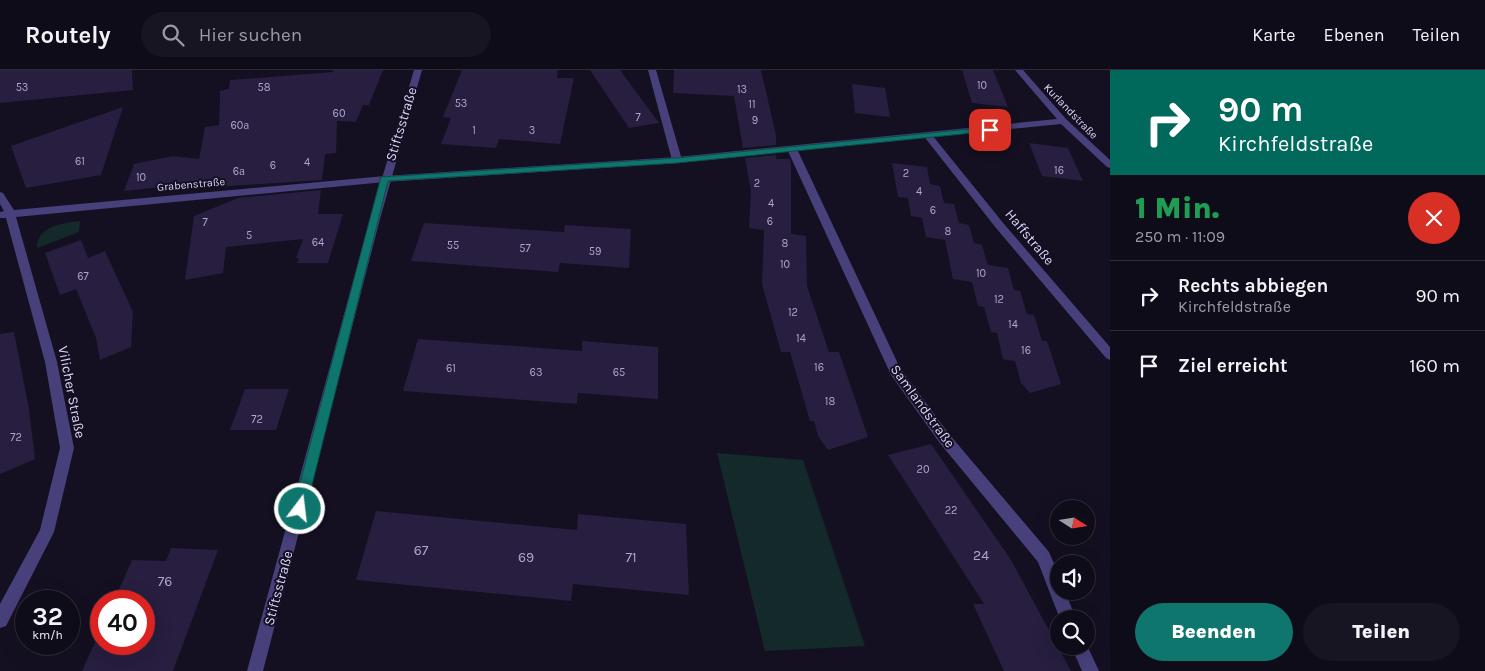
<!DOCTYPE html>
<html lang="de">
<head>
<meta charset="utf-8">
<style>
  :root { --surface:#0f0c19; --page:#181522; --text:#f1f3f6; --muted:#9b9ba2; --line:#2f2c38; --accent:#0f766e }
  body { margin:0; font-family:Karla,sans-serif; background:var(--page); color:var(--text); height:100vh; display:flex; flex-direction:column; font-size:19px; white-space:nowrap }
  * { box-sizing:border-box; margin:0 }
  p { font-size:16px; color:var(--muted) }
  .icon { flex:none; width:28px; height:28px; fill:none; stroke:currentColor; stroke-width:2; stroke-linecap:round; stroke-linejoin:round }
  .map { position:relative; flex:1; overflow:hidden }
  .panel { display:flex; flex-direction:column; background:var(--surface); width:375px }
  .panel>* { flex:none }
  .banner { background:#00695c; color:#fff; overflow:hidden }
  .needle { width:32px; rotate:102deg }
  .buttons { position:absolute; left:1050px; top:430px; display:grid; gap:10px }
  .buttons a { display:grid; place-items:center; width:45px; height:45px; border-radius:50%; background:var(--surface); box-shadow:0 5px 20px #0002,0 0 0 1px var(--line); font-size:25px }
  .speed { position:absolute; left:15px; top:520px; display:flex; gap:10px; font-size:25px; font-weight:700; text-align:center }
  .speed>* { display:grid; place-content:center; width:65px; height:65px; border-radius:50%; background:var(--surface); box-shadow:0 5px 20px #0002,0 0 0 1px var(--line); line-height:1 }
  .speed small { font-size:12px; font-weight:400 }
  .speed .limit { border:8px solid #d22; background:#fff; color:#111 }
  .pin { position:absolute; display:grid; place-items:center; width:42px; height:42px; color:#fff; margin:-21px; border-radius:10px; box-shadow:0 2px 8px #0006 }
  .me { position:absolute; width:55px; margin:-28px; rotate:15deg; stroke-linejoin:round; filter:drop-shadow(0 0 4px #0008) }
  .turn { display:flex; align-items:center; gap:18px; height:105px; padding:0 25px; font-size:22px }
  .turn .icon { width:65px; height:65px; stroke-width:2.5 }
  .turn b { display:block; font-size:35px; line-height:42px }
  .round { display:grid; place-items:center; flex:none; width:52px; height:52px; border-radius:26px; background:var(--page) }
  .summary { display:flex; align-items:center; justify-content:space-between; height:85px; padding:0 25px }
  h1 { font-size:30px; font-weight:800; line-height:38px; color:#1e9e55 }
  .cta { display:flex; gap:10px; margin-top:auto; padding:10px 25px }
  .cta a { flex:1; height:58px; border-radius:30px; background:var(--accent); color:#fff; font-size:20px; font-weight:800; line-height:58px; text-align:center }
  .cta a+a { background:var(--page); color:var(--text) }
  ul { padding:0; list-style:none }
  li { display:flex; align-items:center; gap:15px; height:70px; padding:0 25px; border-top:1px solid var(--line) }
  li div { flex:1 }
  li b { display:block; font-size:19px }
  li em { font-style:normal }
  header { display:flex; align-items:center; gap:30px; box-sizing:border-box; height:70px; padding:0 25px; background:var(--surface); border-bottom:1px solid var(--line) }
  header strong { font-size:24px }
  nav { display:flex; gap:28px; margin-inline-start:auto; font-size:18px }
  .search { width:350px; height:45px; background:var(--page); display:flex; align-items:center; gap:12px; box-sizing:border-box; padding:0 18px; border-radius:28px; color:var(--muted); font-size:19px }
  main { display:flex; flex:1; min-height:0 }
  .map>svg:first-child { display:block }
  .green { fill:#13292a }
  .building { fill:#271e40 }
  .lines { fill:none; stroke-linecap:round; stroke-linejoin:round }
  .service { fill:#47407b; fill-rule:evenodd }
  .minor { fill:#47407b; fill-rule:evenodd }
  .tertiary { fill:#47407b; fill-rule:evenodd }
  .route { fill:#0f766e; stroke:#0a4d48 }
  .labels { text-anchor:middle; stroke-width:4; stroke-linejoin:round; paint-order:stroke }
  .number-label { font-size:11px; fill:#afa6cc }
  .far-street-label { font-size:11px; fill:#dcd4fa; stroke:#141021 }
  .street-label { font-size:14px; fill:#dcd4fa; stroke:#141021 }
  .near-number-label { font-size:14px; fill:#afa6cc }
</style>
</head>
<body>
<header>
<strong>Routely</strong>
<div class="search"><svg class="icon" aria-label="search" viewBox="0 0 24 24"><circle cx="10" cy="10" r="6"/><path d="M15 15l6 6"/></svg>Hier suchen</div>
<nav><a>Karte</a><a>Ebenen</a><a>Teilen</a></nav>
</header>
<main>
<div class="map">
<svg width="1110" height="601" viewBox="0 0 1110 601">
  <rect width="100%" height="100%" fill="#141021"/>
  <!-- green -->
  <g class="green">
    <path d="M80 151 79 162 37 178C37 156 63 153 80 151Z"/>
    <polygon points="717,383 803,390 865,576 765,581"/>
  </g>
  <!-- building -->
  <g class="building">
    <polygon points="0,0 132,0 133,20 0,33"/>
    <polygon points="333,0 383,0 369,35 363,35 356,52 337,51 336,83 325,84 322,110 198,118 198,113 124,121 134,94 173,86 199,89 205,57 219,55 220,21 229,19 230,10 333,2"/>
    <polygon points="462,0 558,0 557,8 574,8 560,74 499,69 496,78 441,74 451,48 443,47"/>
    <polygon points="590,0 620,0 659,53 629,58"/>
    <polygon points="674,0 761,0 776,65 776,75 743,78 734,26 673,23"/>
    <polygon points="962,0 993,0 1008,37 972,33"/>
    <polygon points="852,14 885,18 890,47 855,43"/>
    <polygon points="123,37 101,105 26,118 11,76"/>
    <polygon points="1029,73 1068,78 1083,111 1042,106"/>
    <polygon points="776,85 776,89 790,89 791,93 791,164 806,166 807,216 829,282 839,282 868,367 828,380 818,366 814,351 810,351 790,282 781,282 762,214 764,160 749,158 751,121 745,88"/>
    <polygon points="892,93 927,97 930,114 940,116 944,133 954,134 959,153 969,155 974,173 982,175 988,195 1008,198 1014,220 1020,221 1027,244 1034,245 1042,271 1047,271 1061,314 1030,323 1021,313 1015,291 1003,289 997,263 991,262 984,237 978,236 972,212 953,209 945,170 926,167 922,148 911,146 908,128 898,127"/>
    <polygon points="321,120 318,144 343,144 328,193 297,193 299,188 296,188 303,169 226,177 223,203 185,210 194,146 238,128"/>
    <polygon points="424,153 564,162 565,155 631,159 629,198 560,193 558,202 411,191"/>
    <polygon points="81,170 88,188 105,181 133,242 131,277 100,290 96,268 76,219 60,225 45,183"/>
    <polygon points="14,262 29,339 35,389 0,404 0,264"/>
    <polygon points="418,269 582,281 582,271 658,277 658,329 578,323 577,334 403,321"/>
    <polygon points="245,319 289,319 276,360 230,360"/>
    <polygon points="931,374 1011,490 1071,601 1004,601 973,534 984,534 888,385"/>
    <polygon points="376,441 577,460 578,444 686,454 689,525 573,514 571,531 356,510"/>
    <polygon points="171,478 218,480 173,601 82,601 101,559 101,574 144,574 144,531 114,531 132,490 166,491"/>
  </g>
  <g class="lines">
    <!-- service -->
    <g class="service">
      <polygon points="648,0 656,0 682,90 680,92 677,93 672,90"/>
      <polygon points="929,64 932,65 1004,154 1110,277 1110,290 1106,288 996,158 926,69 924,67"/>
      <polygon points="792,76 797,79 900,298 949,364 1049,482 1059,505 1059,521 1065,521 1076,549 1060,549 1038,492 939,372 891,305 787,79"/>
      <polygon points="1086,573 1099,601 1082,601 1071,576 1086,576"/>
    </g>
    <!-- minor -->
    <polygon class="minor" points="1015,0 1023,0 1066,49 1110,90 1110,98 1107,97 1061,54 677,93 385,112 16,147 57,292 74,378 54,462 6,556 0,558 0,534 40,460 60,378 45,292 6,148 0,148 0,142 4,141 0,134 0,122 3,123 14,140 385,106 677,87 1057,49"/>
    <!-- tertiary -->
    <polygon class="tertiary" points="414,0 422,0 380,149 263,601 247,601 370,149"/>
  </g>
  <!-- route -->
  <polygon class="route" points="990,57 992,58 992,61 677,93 388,111 306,439 304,443 300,445 295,443 293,439 381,107 677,88"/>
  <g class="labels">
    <!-- number labels -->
    <g class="number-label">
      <text x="982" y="19">10</text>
      <text x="22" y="21">53</text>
      <text x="264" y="21">58</text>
      <text x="742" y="23">13</text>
      <text x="461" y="37">53</text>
      <text x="752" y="38">11</text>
      <text x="339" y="47">60</text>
      <text x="638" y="51">7</text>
      <text x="755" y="54">9</text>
      <text x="240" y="59">60a</text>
      <text x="474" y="64">1</text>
      <text x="532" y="64">3</text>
      <text x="80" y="95">61</text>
      <text x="307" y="96">4</text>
      <text x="273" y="99">6</text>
      <text x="1059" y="104">16</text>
      <text x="239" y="105">6a</text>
      <text x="906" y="107">2</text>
      <text x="141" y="111">10</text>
      <text x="757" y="117">2</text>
      <text x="919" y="125">4</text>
      <text x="771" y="137">4</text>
      <text x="933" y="144">6</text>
      <text x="770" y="155">6</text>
      <text x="205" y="156">7</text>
      <text x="948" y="165">8</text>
      <text x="249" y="169">5</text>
      <text x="318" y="176">64</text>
      <text x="785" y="177">8</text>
      <text x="453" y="179">55</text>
      <text x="525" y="182">57</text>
      <text x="595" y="185">59</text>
      <text x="785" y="198">10</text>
      <text x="981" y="207">10</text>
      <text x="83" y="210">67</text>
      <text x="999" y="233">12</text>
      <text x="793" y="246">12</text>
      <text x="1013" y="258">14</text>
      <text x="801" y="272">14</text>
      <text x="1026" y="284">16</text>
      <text x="819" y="301">16</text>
      <text x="451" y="302">61</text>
      <text x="536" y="306">63</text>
      <text x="619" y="306">65</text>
      <text x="830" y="335">18</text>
      <text x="257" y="353">72</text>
      <text x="16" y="371">72</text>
      <text x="923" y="403">20</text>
      <text x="951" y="444">22</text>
    </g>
    <!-- far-street labels -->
    <g class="far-street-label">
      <text transform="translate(1071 41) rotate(46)" y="4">Kurlandstraße</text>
      <text transform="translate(191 114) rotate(-5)" y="4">Grabenstraße</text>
    </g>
    <!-- street labels -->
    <g class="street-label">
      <text transform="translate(401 54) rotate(-73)" y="5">Stiftsstraße</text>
      <text transform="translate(1030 167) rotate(50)" y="5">Haffstraße</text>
      <text transform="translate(72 322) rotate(79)" y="5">Vilicher Straße</text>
      <text transform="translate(923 336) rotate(54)" y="5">Samlandstraße</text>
      <text transform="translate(278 518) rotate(-75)" y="5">Stiftsstraße</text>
    </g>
    <!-- near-number labels -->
    <g class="near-number-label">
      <text x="421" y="485">67</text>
      <text x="981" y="490">24</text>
      <text x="526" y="492">69</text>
      <text x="631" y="492">71</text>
      <text x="165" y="516">76</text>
    </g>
  </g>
</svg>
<div class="buttons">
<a><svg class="needle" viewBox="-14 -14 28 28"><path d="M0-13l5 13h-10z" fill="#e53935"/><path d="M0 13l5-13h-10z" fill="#9b9ba2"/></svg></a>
<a><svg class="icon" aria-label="sound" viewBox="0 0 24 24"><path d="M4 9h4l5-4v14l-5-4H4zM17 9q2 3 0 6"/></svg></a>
<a><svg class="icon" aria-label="search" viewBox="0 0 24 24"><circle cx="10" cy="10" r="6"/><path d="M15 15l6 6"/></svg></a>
</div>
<div class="speed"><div>32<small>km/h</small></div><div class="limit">40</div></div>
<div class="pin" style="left:990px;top:60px;background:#d93025"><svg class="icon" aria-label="arrive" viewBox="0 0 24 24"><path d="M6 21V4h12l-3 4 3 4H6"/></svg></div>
<svg class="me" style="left:300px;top:439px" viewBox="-20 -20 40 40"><circle r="17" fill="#0f766e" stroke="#fff" stroke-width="3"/><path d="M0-11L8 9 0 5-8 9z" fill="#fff"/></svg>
</div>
<section class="panel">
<div class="banner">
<div class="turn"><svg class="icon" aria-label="right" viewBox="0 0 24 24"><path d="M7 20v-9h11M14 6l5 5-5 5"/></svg><div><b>90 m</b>Kirchfeldstraße</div></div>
</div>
<div class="summary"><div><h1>1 Min.</h1><p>250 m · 11:09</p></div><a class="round" style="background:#d93025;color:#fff"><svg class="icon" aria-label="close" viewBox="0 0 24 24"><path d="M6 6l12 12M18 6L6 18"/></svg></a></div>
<ul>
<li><svg class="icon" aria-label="right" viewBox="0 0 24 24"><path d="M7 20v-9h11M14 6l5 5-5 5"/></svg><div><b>Rechts abbiegen</b><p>Kirchfeldstraße</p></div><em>90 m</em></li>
<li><svg class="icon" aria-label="arrive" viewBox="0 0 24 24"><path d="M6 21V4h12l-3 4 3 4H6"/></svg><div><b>Ziel erreicht</b></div><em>160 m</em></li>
</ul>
<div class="cta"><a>Beenden</a><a>Teilen</a></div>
</section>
</main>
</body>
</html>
